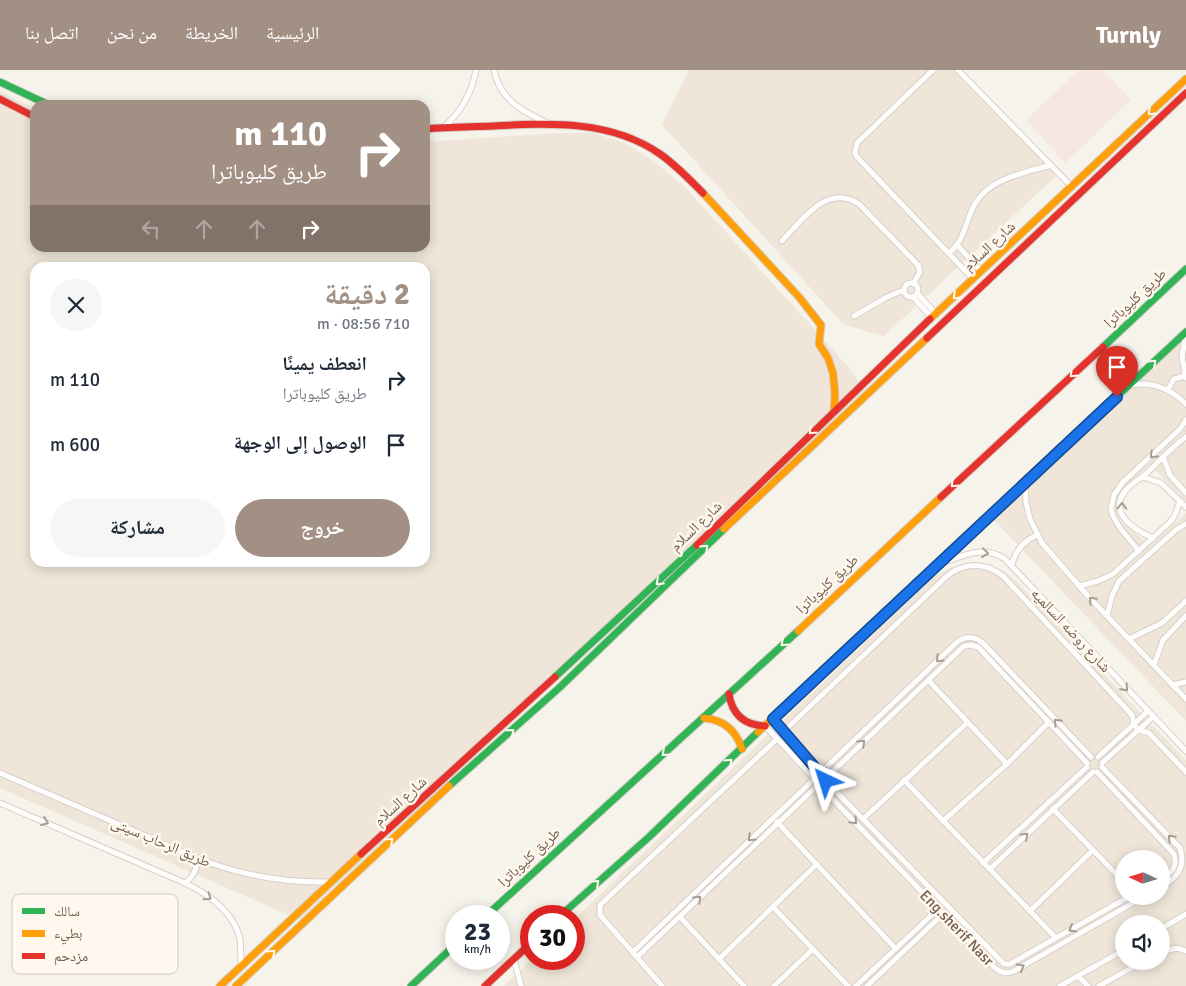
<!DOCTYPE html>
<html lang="ar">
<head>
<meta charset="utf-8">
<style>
  :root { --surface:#fff; --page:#f6f6f7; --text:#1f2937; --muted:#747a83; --accent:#a29084 }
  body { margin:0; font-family:Signika,"Noto Naskh Arabic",sans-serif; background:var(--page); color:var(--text); direction:rtl; height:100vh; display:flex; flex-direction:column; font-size:19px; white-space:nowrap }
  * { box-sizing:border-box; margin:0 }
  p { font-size:16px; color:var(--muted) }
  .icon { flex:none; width:28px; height:28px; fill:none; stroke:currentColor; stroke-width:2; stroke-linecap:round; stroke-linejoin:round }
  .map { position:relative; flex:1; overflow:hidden; direction:ltr }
  .panel { position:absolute; left:30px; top:192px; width:400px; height:305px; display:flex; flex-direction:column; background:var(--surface); border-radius:15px; box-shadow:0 2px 12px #0003; direction:rtl }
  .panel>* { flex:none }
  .banner { position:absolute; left:30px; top:30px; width:400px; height:152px; border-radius:15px; box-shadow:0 2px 12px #0003; direction:rtl; background:#a29084; color:#fff; overflow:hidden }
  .needle { width:32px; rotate:274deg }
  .tools { position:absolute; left:1115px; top:780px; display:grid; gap:10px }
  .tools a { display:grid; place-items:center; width:55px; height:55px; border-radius:50%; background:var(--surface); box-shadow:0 2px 12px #0003; font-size:25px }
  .speed { position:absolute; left:445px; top:835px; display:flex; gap:10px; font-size:25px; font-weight:700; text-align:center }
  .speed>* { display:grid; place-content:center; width:65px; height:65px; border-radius:50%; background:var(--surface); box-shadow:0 2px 12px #0003; line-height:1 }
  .speed small { font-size:12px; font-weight:400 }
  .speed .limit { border:8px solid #d22; background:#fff; color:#111 }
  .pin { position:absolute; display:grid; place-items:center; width:42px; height:42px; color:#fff; margin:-51px -21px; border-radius:50% 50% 50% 0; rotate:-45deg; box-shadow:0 0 5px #0007 }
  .pin .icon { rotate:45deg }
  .me { position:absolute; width:55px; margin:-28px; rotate:319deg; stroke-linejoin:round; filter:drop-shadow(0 0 4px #0008) }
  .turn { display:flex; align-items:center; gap:18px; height:105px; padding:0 20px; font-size:22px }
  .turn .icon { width:65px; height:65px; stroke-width:2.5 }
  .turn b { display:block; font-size:35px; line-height:42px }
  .lanes { display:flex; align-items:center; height:48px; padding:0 20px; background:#0003; justify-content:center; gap:25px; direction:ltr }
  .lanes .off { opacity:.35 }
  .round { display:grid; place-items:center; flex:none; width:52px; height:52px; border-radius:26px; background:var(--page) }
  .head { display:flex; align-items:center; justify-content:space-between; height:85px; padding:0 20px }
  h1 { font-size:30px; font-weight:700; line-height:38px; color:var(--accent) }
  .cta { display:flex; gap:10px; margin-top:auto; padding:10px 20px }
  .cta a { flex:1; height:58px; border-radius:30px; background:var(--accent); color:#fff; font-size:20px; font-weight:700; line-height:58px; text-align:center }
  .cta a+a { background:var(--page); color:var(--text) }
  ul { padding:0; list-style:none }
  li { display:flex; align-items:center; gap:15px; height:65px; padding:0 20px }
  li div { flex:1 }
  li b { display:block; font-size:19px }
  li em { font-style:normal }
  header { display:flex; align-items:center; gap:30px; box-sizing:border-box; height:70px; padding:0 25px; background:var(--accent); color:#fff }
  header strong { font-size:24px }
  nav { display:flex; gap:28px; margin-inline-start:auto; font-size:18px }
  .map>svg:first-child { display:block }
  .residential { fill:#efe6d9; fill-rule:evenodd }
  .commercial { fill:#f6e8e0 }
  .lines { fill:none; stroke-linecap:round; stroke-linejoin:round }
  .street-casing { stroke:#d6d0ca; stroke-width:7 }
  .fast-casing { stroke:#d6cfc8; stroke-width:9 }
  .slow-casing { stroke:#d6cfc8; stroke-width:9 }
  .jam-casing { stroke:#d6cfc8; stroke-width:9 }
  .street { stroke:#fefdfc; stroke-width:5 }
  .fast { stroke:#30b455; stroke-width:7 }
  .slow { stroke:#ff9f0a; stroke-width:7 }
  .jam { stroke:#e5322d; stroke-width:7 }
  .oneway { stroke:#fef8ee }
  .oneway2 { stroke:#ab9c92 }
  .route-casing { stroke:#114b97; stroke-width:12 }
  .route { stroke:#1a73e8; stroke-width:9 }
  .labels { text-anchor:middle; stroke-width:5; stroke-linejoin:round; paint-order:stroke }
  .street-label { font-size:15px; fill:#745b4c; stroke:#fef8ee }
  .key { fill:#fef8ee; stroke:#d5c9bd; stroke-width:1 }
  .key-label { font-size:14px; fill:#745b4c }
</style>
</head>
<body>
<header>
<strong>Turnly</strong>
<nav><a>الرئيسية</a><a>الخريطة</a><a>من نحن</a><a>اتصل بنا</a></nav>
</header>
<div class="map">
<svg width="1186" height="916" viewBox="0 0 1186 916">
  <rect width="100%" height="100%" fill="#f6f3eb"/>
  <!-- residential -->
  <g class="residential">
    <polygon points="689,0 963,0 1056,106 884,266 844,255 662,55"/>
    <path d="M0 21 35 39V178H425V72L559 63H593L625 73 654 91 686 118 853 302 864 321 300 850 0 718ZM35 198H425V492H35Z"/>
    <polygon points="1186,260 1186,432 1150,395 1124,418 1119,425 1117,439 1123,453 1149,475 1186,443 1186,651 992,448"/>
    <path d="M965 493 984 494 1003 500 1015 510 1186 691V916H504L532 889H574V849L934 507 951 498ZM1124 789H1161V826H1124ZM1124 854H1161V891H1124Z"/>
  </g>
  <!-- commercial -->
  <polygon class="commercial" points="1079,0 1103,0 1131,30 1065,93 1026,50"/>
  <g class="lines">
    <defs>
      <g id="street">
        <path d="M494 0C500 30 522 41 547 53"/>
        <polyline points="933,0 857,73 855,83 857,87 973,209"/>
        <polyline points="958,0 1072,117"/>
        <path d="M443 58C461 42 472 23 476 0"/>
        <path d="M782 171C802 150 827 113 859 134L918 195 920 202 913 214"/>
        <polyline points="957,175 982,202"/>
        <path d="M949 183C963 172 964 158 971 142 984 109 1020 104 1051 95"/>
        <circle cx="911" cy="220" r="7"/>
        <polyline points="917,223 936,244"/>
        <polyline points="913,227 932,248"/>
        <polyline points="854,246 887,227 904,220"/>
        <polyline points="1186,262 1182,287 1186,308"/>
        <path d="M1130 315C1152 311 1170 318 1186 334"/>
        <polyline points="1168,319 1174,309 1185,306"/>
        <polyline points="1163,387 1170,405 1186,423"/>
        <polyline points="1143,407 1161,413 1186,437"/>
        <polyline points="1025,414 1026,432 1030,449 1042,473 1087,525 1186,629"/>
        <path d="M1153 468C1134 460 1106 442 1127 419 1133 413 1141 408 1148 402 1160 390 1172 377 1186 367"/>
        <polyline points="1139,481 1120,458 1113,446 1111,439 1114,425 1123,412 1180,359 1186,350"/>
        <path d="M939 494C961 487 983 474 1005 489L1186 681"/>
        <path d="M1012 495C1015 481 1023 471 1037 465"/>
        <polyline points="1079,516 1098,511 1113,504 1170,452 1175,445 1180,431"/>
        <polyline points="1107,546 1112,526 1119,511 1177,459 1186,454"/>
        <polyline points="1129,569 1162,553 1186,531"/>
        <polyline points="1154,595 1163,570 1186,546"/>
        <polyline points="928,610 1007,694"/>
        <polyline points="1172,615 1186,612"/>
        <polyline points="773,649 818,701"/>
        <polyline points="765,656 812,706"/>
        <path d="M784 661 947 506C964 492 985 492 1003 506L1132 645 1134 655 1139 660 1149 663 1186 702"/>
        <polyline points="1098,687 1148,641"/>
        <polyline points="1102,693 1153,647"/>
        <path d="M1102 697 1180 778C1186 798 1177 808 1161 817"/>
        <path d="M822 701 957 572C966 566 975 566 983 573L1091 687"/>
        <path d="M1097 702 1174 784C1178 797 1172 803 1161 809"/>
        <path d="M0 703 197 788C240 805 283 813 329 812"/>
        <polyline points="827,707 964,576 971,575 978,577 1087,693"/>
        <polyline points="904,710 1056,868"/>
        <polyline points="826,711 1004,894 1010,894 1130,826"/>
        <path d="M820 716 995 898C1001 903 1007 904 1014 901L1145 826"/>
        <path d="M0 733 185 813C208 824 234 842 240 869 241 878 241 888 241 897"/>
        <polyline points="1053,739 1124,812"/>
        <polyline points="863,749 967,653"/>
        <polyline points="943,751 1007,694 1049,652"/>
        <polyline points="777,752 896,879"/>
        <polyline points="983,793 1087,697"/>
        <polyline points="990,799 1093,702"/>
        <path d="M185 813C194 806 197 799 197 788"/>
        <polyline points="773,837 848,916"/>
        <polyline points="1030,841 1093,780"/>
        <polyline points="680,847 744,916"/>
        <polyline points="1161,859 1186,844"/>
        <polyline points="633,882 812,711"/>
        <polyline points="1161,882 1177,878 1186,881"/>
        <polyline points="637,887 817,716"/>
        <polyline points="514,889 521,916"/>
        <polyline points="719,889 817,794"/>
        <polyline points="1078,906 1088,916"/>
        <polyline points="662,916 600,845 600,835 777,669"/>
        <polyline points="774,916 813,879"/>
        <polyline points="856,916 938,839"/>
        <polyline points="867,916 943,844"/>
        <polyline points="1060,916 1124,880"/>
        <polyline points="1099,916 1144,891"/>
      </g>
      <g id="fast">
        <polyline points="0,12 49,35"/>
        <polyline points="1103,277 1186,199"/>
        <polyline points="1026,411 1186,262"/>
        <polyline points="555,607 697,475"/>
        <polyline points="449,716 559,618 724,459"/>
        <polyline points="486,846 798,561"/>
        <polyline points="560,846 649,767 758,662"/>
        <polyline points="411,916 456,874"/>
      </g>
      <g id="slow">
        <polyline points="703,123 799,227 821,255 819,274 828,288 833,303 835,324 834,341"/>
        <polyline points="930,249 1186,9"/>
        <polyline points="724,459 927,268"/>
        <polyline points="798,561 941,427"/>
        <path d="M704 648C724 650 736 660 742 679"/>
        <polyline points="758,662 1026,411"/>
        <polyline points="220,916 361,784"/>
        <polyline points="236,916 449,716"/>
      </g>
      <g id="jam">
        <polyline points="0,29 35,47"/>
        <path d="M425 59C448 57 471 57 494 56 551 53 611 50 660 84 677 96 689 109 703 123"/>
        <polyline points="927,268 1186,23"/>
        <polyline points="941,427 1103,277"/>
        <polyline points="697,475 930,249"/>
        <path d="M729 624C732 644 744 655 765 656"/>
        <polyline points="361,784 555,607"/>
        <polyline points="485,916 531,873"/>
      </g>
    </defs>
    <!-- street casing -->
    <use href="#street" class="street-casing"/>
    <!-- fast casing -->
    <use href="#fast" class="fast-casing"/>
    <!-- slow casing -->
    <use href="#slow" class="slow-casing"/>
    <!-- jam casing -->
    <use href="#jam" class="jam-casing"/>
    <!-- street -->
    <use href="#street" class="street"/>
    <!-- fast -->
    <use href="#fast" class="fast"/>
    <!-- slow -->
    <use href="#slow" class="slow"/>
    <!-- jam -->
    <use href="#jam" class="jam"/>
  </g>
  <!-- one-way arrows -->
  <defs><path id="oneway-chevron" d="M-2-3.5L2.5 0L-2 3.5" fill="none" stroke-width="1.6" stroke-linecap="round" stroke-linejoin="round" transform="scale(1.25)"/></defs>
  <g class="oneway">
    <use href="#oneway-chevron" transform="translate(1151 42) rotate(136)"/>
    <use href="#oneway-chevron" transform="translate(956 226) rotate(137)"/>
    <use href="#oneway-chevron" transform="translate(1153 293) rotate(-43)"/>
    <use href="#oneway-chevron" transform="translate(1073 304) rotate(137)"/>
    <use href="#oneway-chevron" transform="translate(812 361) rotate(136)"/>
    <use href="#oneway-chevron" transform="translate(954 414) rotate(137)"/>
    <use href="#oneway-chevron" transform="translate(705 478) rotate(-43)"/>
    <use href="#oneway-chevron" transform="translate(659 512) rotate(137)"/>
    <use href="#oneway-chevron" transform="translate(784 573) rotate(137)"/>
    <use href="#oneway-chevron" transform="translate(511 662) rotate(-41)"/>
    <use href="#oneway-chevron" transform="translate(665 683) rotate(138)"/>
    <use href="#oneway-chevron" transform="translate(729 692) rotate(-43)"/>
    <use href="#oneway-chevron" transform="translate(390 771) rotate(-43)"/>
    <use href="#oneway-chevron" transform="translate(596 813) rotate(-42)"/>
    <use href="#oneway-chevron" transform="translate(272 883) rotate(-43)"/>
  </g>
  <g class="oneway2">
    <use href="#oneway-chevron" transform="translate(1153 385) rotate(137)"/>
    <use href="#oneway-chevron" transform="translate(1122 436) rotate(-89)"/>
    <use href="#oneway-chevron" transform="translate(985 483) rotate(6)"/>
    <use href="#oneway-chevron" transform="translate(1092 530) rotate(-134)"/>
    <use href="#oneway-chevron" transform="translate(939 589) rotate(136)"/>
    <use href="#oneway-chevron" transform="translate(1125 618) rotate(47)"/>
    <use href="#oneway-chevron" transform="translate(1057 652) rotate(-133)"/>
    <use href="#oneway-chevron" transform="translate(862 673) rotate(-44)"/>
    <use href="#oneway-chevron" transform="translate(854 751) rotate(46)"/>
    <use href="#oneway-chevron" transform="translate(45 752) rotate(23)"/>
    <use href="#oneway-chevron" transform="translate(1025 766) rotate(-43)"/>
    <use href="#oneway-chevron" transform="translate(751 768) rotate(136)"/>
    <use href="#oneway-chevron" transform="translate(1171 768) rotate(-135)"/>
    <use href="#oneway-chevron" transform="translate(208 827) rotate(35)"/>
    <use href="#oneway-chevron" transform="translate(698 829) rotate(-44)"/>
    <use href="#oneway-chevron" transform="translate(1072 859) rotate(150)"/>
    <use href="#oneway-chevron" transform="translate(1021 897) rotate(-30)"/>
  </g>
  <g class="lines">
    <defs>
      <polyline id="route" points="826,711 827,707 825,703 818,701 773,649 1117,327"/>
    </defs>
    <!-- route casing -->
    <use href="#route" class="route-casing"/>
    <!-- route -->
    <use href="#route" class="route"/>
  </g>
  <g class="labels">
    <!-- street labels -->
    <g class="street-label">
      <text transform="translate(989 176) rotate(-43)" y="5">شارع السلام</text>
      <text transform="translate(1135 228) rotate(-43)" y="5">طريق كليوباترا</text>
      <text transform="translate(696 456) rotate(-44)" y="5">شارع السلام</text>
      <text transform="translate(827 514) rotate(-43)" y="5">طريق كليوباترا</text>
      <text transform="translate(1071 560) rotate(47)" y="5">شارع روضه السالميه</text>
      <text transform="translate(400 731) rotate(-42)" y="5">شارع السلام</text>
      <text transform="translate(161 772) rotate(23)" y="5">طريق الرحاب سيتى</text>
      <text transform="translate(529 787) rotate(-43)" y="5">طريق كليوباترا</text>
      <text transform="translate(957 858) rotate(46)" y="5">Eng.sherif Nasr</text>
    </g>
  </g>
  <!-- legend -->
  <rect x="12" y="824" width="166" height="80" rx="8" class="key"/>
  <rect x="22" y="838" width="23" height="6" fill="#30b455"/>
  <rect x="22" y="860" width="23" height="7" fill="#ff9f0a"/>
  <rect x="22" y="883" width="23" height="6" fill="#e5322d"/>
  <g class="key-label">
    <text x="54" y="846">سالك</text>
    <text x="54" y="868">بطيء</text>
    <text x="54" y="891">مزدحم</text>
  </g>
</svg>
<div class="tools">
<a><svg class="needle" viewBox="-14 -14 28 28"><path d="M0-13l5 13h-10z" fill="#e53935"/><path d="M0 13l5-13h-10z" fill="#747a83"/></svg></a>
<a><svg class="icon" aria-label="sound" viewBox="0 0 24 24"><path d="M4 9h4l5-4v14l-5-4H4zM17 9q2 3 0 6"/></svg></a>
</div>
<div class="speed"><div>23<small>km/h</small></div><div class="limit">30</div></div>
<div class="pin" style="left:1117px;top:327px;background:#d93025"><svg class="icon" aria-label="arrive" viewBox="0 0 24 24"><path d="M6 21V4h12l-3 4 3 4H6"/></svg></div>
<svg class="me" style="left:826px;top:711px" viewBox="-20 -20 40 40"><path d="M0-17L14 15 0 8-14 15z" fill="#1a73e8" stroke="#fff" stroke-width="4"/></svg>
<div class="banner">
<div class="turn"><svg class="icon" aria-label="right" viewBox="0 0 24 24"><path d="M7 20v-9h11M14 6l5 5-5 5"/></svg><div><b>110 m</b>طريق كليوباترا</div></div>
<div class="lanes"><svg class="icon off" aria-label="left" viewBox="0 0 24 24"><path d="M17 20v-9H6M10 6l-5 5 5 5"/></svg><svg class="icon off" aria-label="ahead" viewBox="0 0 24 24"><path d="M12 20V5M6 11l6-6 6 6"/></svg><svg class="icon off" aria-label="ahead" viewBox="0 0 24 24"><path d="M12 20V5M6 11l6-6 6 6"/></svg><svg class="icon" aria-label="right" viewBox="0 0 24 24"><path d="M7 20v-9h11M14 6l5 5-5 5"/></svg></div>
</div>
<section class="panel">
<div class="head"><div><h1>2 دقيقة</h1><p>710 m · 08:56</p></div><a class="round"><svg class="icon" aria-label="close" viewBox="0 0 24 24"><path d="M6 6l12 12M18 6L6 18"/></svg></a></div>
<ul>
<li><svg class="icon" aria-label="right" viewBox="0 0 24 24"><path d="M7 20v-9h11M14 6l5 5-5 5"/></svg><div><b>انعطف يمينًا</b><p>طريق كليوباترا</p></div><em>110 m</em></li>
<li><svg class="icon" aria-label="arrive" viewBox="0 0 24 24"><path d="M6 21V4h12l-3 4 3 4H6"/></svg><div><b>الوصول إلى الوجهة</b></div><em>600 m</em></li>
</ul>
<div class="cta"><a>خروج</a><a>مشاركة</a></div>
</section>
</div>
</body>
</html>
